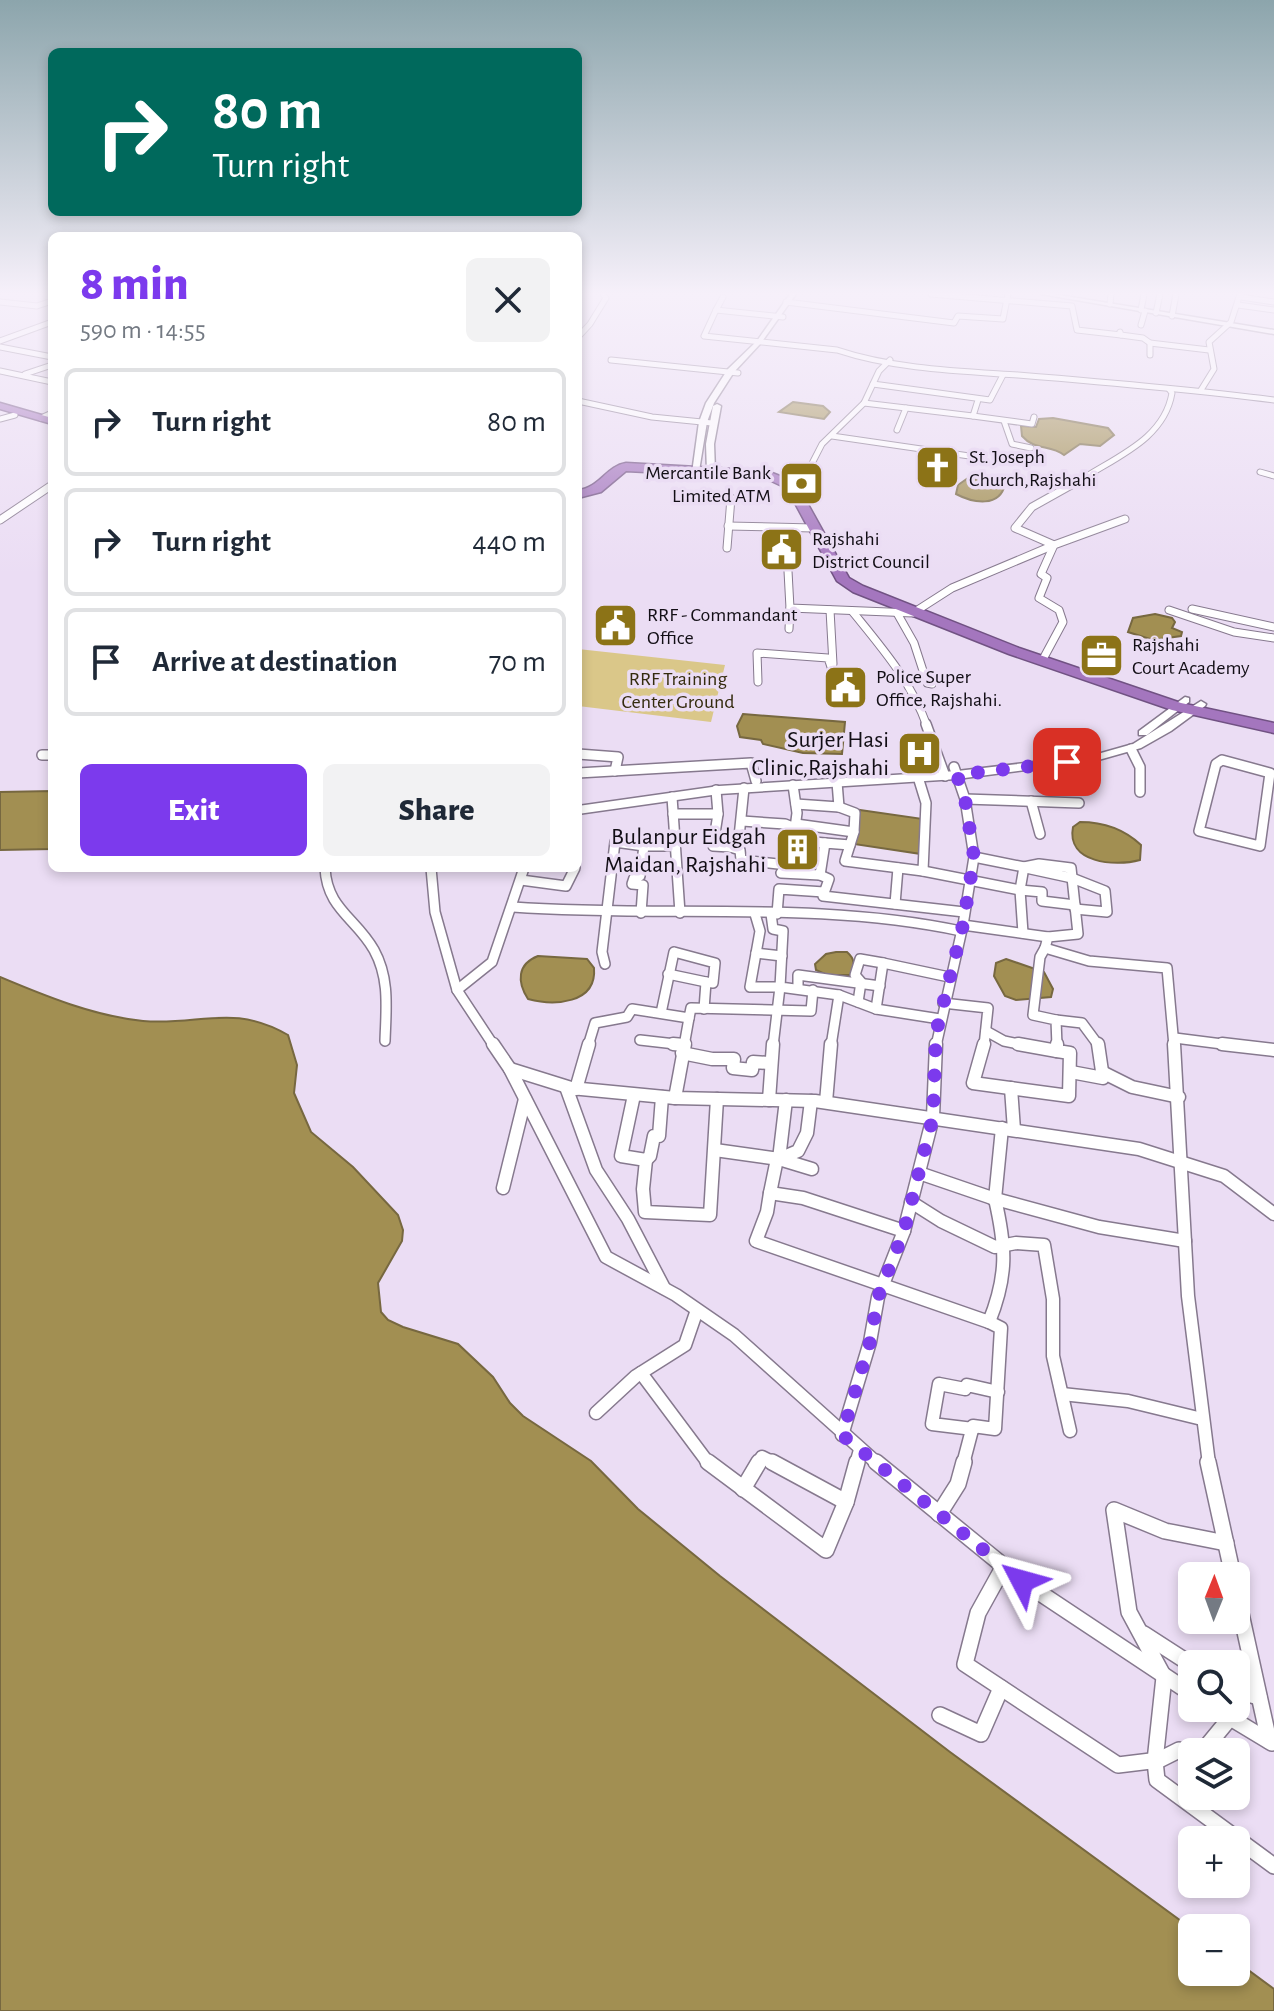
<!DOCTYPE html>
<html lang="en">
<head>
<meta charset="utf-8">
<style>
  :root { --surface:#fff; --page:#f2f2f3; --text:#1f2937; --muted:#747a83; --line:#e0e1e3; --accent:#7c3aed }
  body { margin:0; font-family:"Alegreya Sans",sans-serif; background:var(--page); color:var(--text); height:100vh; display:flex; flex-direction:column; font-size:30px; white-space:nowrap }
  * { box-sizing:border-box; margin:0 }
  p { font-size:26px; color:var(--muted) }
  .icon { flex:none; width:44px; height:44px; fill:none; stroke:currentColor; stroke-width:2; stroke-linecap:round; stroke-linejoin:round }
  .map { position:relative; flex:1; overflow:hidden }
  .panel { position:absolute; left:48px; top:232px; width:534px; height:640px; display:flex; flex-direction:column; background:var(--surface); border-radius:12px; box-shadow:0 4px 12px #0003 }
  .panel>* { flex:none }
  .hud { position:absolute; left:48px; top:48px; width:534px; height:168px; border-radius:12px; box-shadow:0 4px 12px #0003; background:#00695c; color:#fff; overflow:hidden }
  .needle { width:52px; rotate:1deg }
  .tools { position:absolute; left:1178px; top:1562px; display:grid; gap:16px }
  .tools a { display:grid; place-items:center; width:72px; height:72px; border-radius:12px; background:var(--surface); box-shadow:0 4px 12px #0003; font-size:40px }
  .pin { position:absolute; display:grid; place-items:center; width:68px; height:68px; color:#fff; margin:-34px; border-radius:16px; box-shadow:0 4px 12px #0006 }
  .me { position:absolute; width:88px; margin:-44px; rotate:309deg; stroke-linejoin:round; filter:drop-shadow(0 0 6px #0008) }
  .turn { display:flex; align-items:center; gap:28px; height:168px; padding:0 32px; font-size:36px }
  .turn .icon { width:104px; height:104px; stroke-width:2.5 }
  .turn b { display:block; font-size:56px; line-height:68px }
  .round { display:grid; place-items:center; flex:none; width:84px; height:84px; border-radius:12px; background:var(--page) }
  .head { display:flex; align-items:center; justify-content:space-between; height:136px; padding:0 32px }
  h1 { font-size:48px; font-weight:800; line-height:60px; color:var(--accent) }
  .cta { display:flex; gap:16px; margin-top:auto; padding:16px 32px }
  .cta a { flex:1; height:92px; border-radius:12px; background:var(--accent); color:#fff; font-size:32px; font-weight:800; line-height:92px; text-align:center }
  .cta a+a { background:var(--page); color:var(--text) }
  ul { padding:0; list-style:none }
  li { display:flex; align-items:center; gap:24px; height:108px; margin:0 16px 12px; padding:0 16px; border:4px solid var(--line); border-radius:12px }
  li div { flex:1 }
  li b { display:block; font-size:30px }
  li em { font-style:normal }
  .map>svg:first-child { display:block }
  .green { fill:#dac789 }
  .water { fill:#a28f52; stroke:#776840; stroke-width:2 }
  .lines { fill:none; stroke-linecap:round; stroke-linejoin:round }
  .street-far4-casing { stroke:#86798e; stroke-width:7 }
  .street-far3-casing { stroke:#86798e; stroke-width:9 }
  .street-far2-casing { stroke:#86798e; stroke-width:12 }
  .street-far1-casing { stroke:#86798e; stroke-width:15 }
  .street-casing { stroke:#86798e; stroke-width:18 }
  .secondary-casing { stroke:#86798e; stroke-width:3 }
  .highway-casing { stroke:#715283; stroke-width:3 }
  .street-far4 { stroke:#fff; stroke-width:5 }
  .street-far3 { stroke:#fff; stroke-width:7 }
  .street-far2 { stroke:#fff; stroke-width:9 }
  .street-far1 { stroke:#fff; stroke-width:12 }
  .street { stroke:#fff; stroke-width:15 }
  .secondary { fill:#fff; fill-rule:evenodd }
  .highway { fill:#a476be; fill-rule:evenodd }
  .route { stroke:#7c3aed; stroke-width:14; stroke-dasharray:0 25.2 }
  .labels { text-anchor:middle; stroke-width:7; stroke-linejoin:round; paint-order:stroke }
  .far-poi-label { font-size:20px; fill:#120e15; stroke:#ebddf4; text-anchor:start }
  .far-park-label { font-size:20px; fill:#342b0e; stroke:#ebddf4 }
  .poi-label { font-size:24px; fill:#120e15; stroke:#ebddf4; text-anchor:end }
</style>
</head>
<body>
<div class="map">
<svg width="1274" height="2011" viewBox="0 0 1274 2011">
  <rect width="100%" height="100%" fill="#ebddf4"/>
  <!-- green -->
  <polygon class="green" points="578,649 725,665 711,722 578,706"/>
  <!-- water -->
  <g class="water">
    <polygon points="793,402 823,406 830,412 824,419 779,412"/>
    <path d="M1053 418 1108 428 1114 435 1100 446 1080 444 1064 455C1050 444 1035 451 1022 436L1021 426 1036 427 1039 419Z"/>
    <path d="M968 478 1005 484C1000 508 973 503 956 494L958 485Z"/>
    <polygon points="1155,614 1172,618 1175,622 1172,628 1182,632 1181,636 1153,640 1128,632 1133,618"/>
    <polygon points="743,714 845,722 842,754 803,753 763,744 761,740 740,737 737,726"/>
    <polygon points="52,791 52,849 0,850 0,792"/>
    <polygon points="860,810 923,819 921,854 854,844"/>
    <path d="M1080 822C1104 822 1124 829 1141 845L1140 860C1115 867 1066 863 1073 827Z"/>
    <path d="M836 952H847C856 960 854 965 851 975H827L816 970 815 964 826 954Z"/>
    <path d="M538 956 587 959 594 968C597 1004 554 1006 528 999 517 982 517 964 538 956Z"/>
    <polygon points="1006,959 1044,972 1053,989 1051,997 1016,1000 1005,996 994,976 996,963"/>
    <path d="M0 977C45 996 94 1016 143 1021 199 1026 233 1003 288 1035L297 1065 294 1093 311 1132 353 1167 398 1215 403 1230 402 1241 378 1283 381 1312 388 1320 403 1327 458 1344 493 1377 510 1403 523 1416 591 1461 638 1509 720 1576 950 1752 1192 1929V1972H1236V1961L1274 1989V2011H0Z"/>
  </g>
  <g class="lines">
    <defs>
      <g id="street-far4">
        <polyline points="931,294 1072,306 1077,330 1121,335"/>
        <polyline points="1241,297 1274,302"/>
        <polyline points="0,302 37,306 52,301"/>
        <polyline points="786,302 954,323 958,316 1003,319 1008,294"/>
        <polyline points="1110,304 1111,294"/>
        <polyline points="1238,305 1274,310"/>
        <polyline points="716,310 723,297"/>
        <polyline points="1141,310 1144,294"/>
        <polyline points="1156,313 1160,294"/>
        <polyline points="1172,316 1176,294"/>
        <path d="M783 317 716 310 704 336 837 350C894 369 958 371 1018 375 1104 382 1189 389 1274 400"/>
        <polyline points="1141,325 1145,311"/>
        <polyline points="1120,332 1121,335 1143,338 1150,343 1150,355"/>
        <polyline points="578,337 590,324 606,298 603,294"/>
        <polyline points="0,341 52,322"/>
        <polyline points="1150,343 1209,350"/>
        <polyline points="0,347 52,357"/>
        <polyline points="611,360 738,373"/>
        <polyline points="0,371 52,382"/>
        <polyline points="25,374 52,365"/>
        <polyline points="873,384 990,400 1003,375"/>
        <polyline points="1201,390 1214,369 1209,342 1231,322 1240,294"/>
        <polyline points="578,401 652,417 712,423"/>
        <polyline points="864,403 973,416 978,400"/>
        <polyline points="973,416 1032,424 1034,417"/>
        <polyline points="41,418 52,413"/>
        <polyline points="0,419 15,415"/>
        <polyline points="1004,421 1012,444 1031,448"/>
        <polyline points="897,430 906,408"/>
        <polyline points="832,436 983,458"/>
        <polyline points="1260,472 1274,476"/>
        <polyline points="803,481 822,444 864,403 879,371 890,360"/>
        <path d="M1079 481C1115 457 1164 440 1172 393L1169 389"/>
      </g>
      <g id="street-far3">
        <polyline points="794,490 805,479"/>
        <polyline points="679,497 731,498 727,548"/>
        <polyline points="0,520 52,485"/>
        <polyline points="728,526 813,528"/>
        <polyline points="788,571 790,608 913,613 952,588 1054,545 1015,528 1032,507 1082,479"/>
        <polyline points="1192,609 1274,627"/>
        <polyline points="830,610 833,664"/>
        <polyline points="1169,610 1234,632 1274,638"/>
        <path d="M852 611C882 648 911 681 927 726"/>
        <polyline points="897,613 914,643 927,683 932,684"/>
        <polyline points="789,629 790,608"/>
        <polyline points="1042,661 1063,622 1059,610 1039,598 1047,578 1041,574 1054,545 1125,519"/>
        <polyline points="758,682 757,653 828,658 833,673"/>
      </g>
      <g id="street-far2">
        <polyline points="926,724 945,776"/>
        <polyline points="1131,749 1140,767 1140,792"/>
        <polyline points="578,754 618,757 615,771"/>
        <polyline points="42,755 52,755"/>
        <polygon points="1222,760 1270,773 1260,846 1199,831 1216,764"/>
        <polyline points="578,773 751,763 756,781"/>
        <polyline points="672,797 680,913"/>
        <polyline points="965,799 1079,803"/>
        <polyline points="1031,801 1040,834"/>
        <polyline points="796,804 839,807 837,782"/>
        <polyline points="673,814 718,814 716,790"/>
        <polyline points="718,814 713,846 730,847 731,837 739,837 744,788"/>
        <polyline points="742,821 785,824 795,828 797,813 793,785"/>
        <polyline points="796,824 854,832 855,813 839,807"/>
        <polyline points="854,832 845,861 923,871 926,803 918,777"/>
        <polyline points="793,840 825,843"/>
        <polyline points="644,846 675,846"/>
        <polyline points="730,847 740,850 741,860 787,865 795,828"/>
        <polyline points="787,865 781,873 820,875 825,843 850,845"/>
        <polyline points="1024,867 1039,864 1071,868 1078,934 1048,937 1045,948 1089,961 1167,968 1174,1046"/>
        <path d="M325 868C327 909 356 918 374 950 390 979 386 1009 385 1041"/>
        <polyline points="431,868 435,912 457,990 494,1046"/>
        <polyline points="1026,868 1072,878 1105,891 1107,912 1075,909"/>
        <polyline points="923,871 1020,890 1024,867 974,857"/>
        <polyline points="820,875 829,879 823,896 964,912"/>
        <polyline points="521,880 566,886 575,868"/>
        <polyline points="895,904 898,868"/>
        <path d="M513 907C661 918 815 900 961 931"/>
        <polyline points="755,914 760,931 750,987 780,987 773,1046"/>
        <polyline points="771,914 773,929 783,931 780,987 839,995"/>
        <polyline points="777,914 779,889 824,892"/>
        <polyline points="963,925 1048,937"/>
        <polyline points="1023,933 1020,890 1042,892 1042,901 1075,905"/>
        <polyline points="1045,948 1040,957 1033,1015 1056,1020 1057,1046"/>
        <polyline points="756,953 782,956"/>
        <polyline points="605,964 602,952 615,842 644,846 640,876 634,878 632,884 643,885 641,913"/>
        <polyline points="668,974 706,982"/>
        <polyline points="798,988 798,975 880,986"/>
        <polyline points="457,990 492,962 524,868"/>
        <polyline points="858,1002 861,982 855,975 860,959 883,963"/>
        <polyline points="943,1003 988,1008 984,1046"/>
        <polyline points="876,1009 883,963 949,977"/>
        <polyline points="661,1013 674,952 715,963 713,983 706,982 704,1009"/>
        <polyline points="1056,1020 1082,1023 1099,1046"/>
        <polyline points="986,1031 1004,1041 1029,1046"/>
        <polyline points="1175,1038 1238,1046"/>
        <polyline points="640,1040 684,1045"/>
        <polyline points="588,1046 595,1023 627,1017 632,1009 689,1018 691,1008 811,1011 813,990"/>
        <polyline points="684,1046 689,1018"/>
        <polyline points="831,1046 839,995 876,1009 940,1019"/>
        <polyline points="936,1046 963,925 974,857 965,799 954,767"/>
      </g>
      <g id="street-far1">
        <polyline points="493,1044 510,1069 606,1257 676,1295 734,1335 878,1464"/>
        <polyline points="673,1044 684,1045"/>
        <polyline points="984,1044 973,1083 1069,1096 1070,1053 1057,1051 1057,1044"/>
        <polyline points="1018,1044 1057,1051"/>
        <polyline points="1174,1044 1188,1296 1209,1464"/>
        <polyline points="1222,1044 1274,1050"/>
        <polyline points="682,1053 712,1059 734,1059 733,1068 752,1070 753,1062 769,1063"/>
        <polyline points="510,1069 571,1088 675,1098 815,1101 1139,1149 1224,1176 1274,1214"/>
        <polyline points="1071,1072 1103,1078 1098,1044"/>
        <polyline points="1102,1072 1132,1087 1179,1097"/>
        <polyline points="566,1087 596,1170 628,1219 664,1288"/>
        <polyline points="1011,1088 1014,1130"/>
        <polyline points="576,1089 589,1044"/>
        <polyline points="634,1095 621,1156 646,1160 643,1189 645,1212 710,1215 717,1099"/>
        <polyline points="675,1098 685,1044"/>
        <polyline points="769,1100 773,1044"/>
        <polyline points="826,1102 831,1044"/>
        <polyline points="715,1150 779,1159 786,1100"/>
        <polyline points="777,1159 770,1193 803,1198 904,1231"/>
        <polyline points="779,1159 798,1151 807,1133 811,1101"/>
        <polyline points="779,1159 812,1169"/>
        <polyline points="646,1160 650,1156 654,1136 659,1136 662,1097"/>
        <polyline points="919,1173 995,1199 1002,1128"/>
        <polyline points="503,1188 525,1099"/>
        <path d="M770 1193 767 1212 756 1241 989 1322C1008 1275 1006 1247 995 1199"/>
        <polyline points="992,1198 1099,1227 1185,1241"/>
        <polyline points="911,1202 941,1221 995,1247 1016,1243 1044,1245 1053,1299 1053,1356 1070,1431"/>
        <polyline points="641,1373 709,1464"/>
        <polyline points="1062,1394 1128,1401 1202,1419"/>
        <polyline points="596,1413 636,1376 685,1345 697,1310"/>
        <polyline points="973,1429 932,1424 939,1384 965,1389 967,1385 998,1392"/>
        <polyline points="842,1435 870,1342 878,1297 904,1231 933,1117 936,1044"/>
        <polyline points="758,1464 762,1457 776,1464"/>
        <polyline points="856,1464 860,1450"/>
        <polyline points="963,1464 973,1426 995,1429 1001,1328 989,1322"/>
      </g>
      <g id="street">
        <polyline points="708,1462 826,1550 846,1502 857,1462"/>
        <polyline points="772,1462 846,1502"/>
        <polyline points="876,1462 1022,1581 1192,1694"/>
        <polyline points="1208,1462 1233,1576"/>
        <polyline points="743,1489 759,1462"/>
        <polyline points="939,1514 958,1484 964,1462"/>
        <polyline points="1226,1543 1165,1531 1114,1510 1129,1612 1164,1677 1155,1761 1157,1780 1274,1866"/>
        <polyline points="1004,1566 978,1613 965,1664 1118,1765 1159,1760 1179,1750 1192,1757"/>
        <polyline points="1236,1591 1269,1741"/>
        <polyline points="1144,1634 1192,1665"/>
        <polyline points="1236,1691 1259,1697"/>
        <polyline points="1214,1708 1272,1743"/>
        <polyline points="940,1715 981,1734 1001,1688"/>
        <polyline points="1202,1752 1230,1718"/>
      </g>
      <g id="secondary">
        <polygon points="790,294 796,294 761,343 734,372 714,403 707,422 699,471 692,473 699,422 706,403 728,369 757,341"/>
        <polygon points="1041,294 1053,294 1274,330 1274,334"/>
        <polygon points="717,404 721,406 714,444 715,471 711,473 707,471 706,444 713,406"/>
        <polygon points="1185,697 1189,698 1189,702 1147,735 1139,735 1139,731"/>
        <polygon points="1201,701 1206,704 1205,706 1171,731 1141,748 1095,761 957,779 719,794 578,814 578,806 719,786 957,771 1094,755 1133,744"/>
      </g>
      <g id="highway">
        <polygon points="0,403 52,418 52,424 0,409"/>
        <path d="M626 463 767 471 790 480 800 490 849 578 863 586 1019 648 1181 703 1274 723V733L1172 710 1009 654 853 592 837 581 789 492 782 486 765 478 626 471 601 492 578 498V490C600 488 606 466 626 463Z"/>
      </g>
    </defs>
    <!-- street-far4 casing -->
    <use href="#street-far4" class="street-far4-casing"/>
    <!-- street-far3 casing -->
    <use href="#street-far3" class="street-far3-casing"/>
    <!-- street-far2 casing -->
    <use href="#street-far2" class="street-far2-casing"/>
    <!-- street-far1 casing -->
    <use href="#street-far1" class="street-far1-casing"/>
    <!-- street casing -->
    <use href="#street" class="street-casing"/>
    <!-- secondary casing -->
    <use href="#secondary" class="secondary-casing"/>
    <!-- highway casing -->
    <use href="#highway" class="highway-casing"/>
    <!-- street-far4 -->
    <use href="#street-far4" class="street-far4"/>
    <!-- street-far3 -->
    <use href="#street-far3" class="street-far3"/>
    <!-- street-far2 -->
    <use href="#street-far2" class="street-far2"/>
    <!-- street-far1 -->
    <use href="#street-far1" class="street-far1"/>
    <!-- street -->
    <use href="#street" class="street"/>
    <!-- secondary -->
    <use href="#secondary" class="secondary"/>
    <!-- highway -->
    <use href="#highway" class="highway"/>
  </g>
  <!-- sky -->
  <linearGradient id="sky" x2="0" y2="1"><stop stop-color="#8ca5ac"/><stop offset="0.51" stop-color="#f6f0fa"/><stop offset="1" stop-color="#f6f0fa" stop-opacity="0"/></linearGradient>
  <rect width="1274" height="575" fill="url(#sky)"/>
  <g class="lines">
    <!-- route -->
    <polyline class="route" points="1022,1581 842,1435 870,1342 878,1297 904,1231 933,1117 936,1033 963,925 974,857 965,799 957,775 1067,762"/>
  </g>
  <!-- icons -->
  <defs>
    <symbol id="church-square" viewBox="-11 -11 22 22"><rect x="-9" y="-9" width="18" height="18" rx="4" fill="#8c7317" stroke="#ebddf4"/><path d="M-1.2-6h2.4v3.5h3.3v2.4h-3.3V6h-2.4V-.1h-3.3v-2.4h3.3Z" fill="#fff"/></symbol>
    <symbol id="bank-square" viewBox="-11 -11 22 22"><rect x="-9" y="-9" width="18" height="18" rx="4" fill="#8c7317" stroke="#ebddf4"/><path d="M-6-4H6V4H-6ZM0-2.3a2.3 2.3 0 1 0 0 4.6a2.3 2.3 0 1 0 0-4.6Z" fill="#fff"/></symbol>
    <symbol id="civic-square" viewBox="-11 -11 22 22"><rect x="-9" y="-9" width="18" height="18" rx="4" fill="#8c7317" stroke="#ebddf4"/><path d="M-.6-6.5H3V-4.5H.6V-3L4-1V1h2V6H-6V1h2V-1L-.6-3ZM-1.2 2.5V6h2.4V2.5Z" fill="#fff"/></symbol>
    <symbol id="office-square" viewBox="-11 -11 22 22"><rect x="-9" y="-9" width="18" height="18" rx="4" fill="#8c7317" stroke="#ebddf4"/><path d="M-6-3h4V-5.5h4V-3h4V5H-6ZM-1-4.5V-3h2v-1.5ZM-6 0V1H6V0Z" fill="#fff"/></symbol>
    <symbol id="hospital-square" viewBox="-11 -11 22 22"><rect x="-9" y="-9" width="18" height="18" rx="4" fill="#8c7317" stroke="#ebddf4"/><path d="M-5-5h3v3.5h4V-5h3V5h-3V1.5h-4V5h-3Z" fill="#fff"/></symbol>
    <symbol id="building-square" viewBox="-11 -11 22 22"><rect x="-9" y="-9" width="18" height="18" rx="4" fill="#8c7317" stroke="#ebddf4"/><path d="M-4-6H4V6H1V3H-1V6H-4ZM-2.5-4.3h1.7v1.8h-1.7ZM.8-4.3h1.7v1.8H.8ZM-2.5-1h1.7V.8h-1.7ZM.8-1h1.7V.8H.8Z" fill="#fff"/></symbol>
  </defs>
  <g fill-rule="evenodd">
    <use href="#church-square" x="912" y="442" width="51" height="51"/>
    <use href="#bank-square" x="776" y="458" width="51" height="51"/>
    <use href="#civic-square" x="756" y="524" width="51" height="51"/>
    <use href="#civic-square" x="590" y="600" width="51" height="51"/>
    <use href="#office-square" x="1076" y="630" width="51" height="51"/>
    <use href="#civic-square" x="820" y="662" width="51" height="51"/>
    <use href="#hospital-square" x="894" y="728" width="51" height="51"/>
    <use href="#building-square" x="772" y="824" width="51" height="51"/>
  </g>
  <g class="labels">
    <!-- far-poi labels -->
    <g class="far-poi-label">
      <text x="969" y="463">St. Joseph<tspan x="969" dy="23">Church,Rajshahi</tspan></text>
      <text x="771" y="479" text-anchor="end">Mercantile Bank<tspan x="771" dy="23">Limited ATM</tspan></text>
      <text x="812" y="545">Rajshahi<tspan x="812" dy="23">District Council</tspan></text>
      <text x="647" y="621">RRF - Commandant<tspan x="647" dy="23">Office</tspan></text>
      <text x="1132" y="651">Rajshahi<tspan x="1132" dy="23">Court Academy</tspan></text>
      <text x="876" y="683">Police Super<tspan x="876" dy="23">Office, Rajshahi.</tspan></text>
    </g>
    <!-- far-park labels -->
    <g class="far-park-label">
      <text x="678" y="685">RRF Training<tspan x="678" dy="23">Center Ground</tspan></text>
    </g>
    <!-- poi labels -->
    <g class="poi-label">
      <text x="889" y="747">Surjer Hasi<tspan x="889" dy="28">Clinic,Rajshahi</tspan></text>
      <text x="766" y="844">Bulanpur Eidgah<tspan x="766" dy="28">Maidan, Rajshahi</tspan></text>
    </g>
  </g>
</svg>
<div class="tools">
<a><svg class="needle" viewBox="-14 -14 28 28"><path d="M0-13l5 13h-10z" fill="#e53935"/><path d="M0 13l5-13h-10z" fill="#747a83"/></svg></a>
<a><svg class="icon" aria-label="search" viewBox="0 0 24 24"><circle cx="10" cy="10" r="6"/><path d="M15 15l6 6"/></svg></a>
<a><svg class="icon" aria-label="layers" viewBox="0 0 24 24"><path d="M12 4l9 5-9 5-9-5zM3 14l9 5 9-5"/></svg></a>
<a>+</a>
<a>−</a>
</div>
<div class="pin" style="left:1067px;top:762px;background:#d93025"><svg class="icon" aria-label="arrive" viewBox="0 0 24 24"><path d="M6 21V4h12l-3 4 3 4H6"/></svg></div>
<svg class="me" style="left:1022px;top:1581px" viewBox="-20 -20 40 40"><path d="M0-17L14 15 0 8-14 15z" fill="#7c3aed" stroke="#fff" stroke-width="4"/></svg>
<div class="hud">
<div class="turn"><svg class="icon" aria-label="right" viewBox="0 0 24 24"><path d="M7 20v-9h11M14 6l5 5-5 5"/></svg><div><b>80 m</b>Turn right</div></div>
</div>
<section class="panel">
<div class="head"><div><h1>8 min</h1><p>590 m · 14:55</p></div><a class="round"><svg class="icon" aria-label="close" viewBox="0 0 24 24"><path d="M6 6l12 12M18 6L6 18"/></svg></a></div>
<ul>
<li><svg class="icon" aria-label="right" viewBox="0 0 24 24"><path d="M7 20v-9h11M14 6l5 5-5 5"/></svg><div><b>Turn right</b></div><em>80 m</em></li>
<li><svg class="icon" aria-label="right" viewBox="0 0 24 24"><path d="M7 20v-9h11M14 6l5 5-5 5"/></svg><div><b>Turn right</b></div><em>440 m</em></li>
<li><svg class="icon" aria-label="arrive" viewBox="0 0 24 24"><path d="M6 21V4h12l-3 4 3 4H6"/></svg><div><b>Arrive at destination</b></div><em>70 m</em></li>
</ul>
<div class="cta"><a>Exit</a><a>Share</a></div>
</section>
</div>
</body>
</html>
